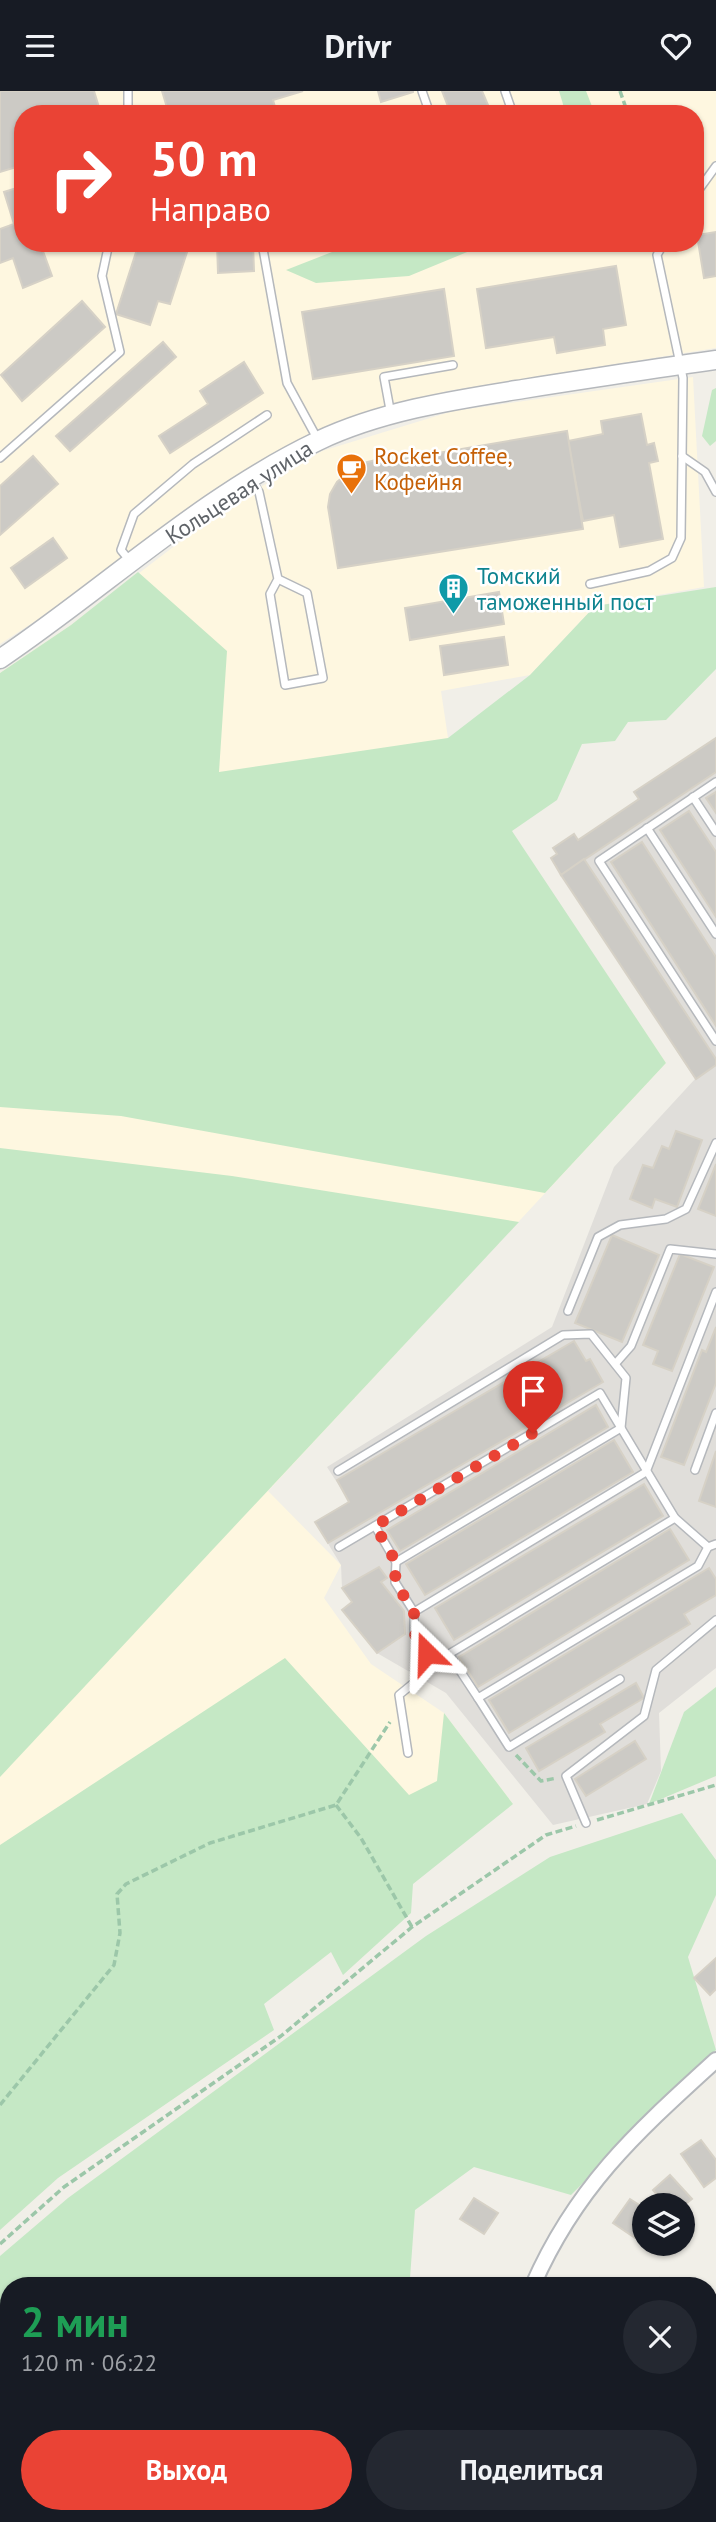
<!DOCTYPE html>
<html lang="ru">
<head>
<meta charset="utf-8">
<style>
  :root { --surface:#171b24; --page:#242831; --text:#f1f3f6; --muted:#9ea1a6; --accent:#ea4335 }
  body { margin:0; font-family:"PT Sans",sans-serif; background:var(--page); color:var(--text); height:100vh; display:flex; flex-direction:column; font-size:26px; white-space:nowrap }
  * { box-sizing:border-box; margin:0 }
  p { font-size:23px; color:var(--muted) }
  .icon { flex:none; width:38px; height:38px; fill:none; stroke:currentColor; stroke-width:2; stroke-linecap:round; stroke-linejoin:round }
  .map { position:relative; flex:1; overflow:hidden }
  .details { position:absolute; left:0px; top:2186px; width:718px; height:247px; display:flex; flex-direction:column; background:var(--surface); border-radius:28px 28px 0 0; box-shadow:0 2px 5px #0004 }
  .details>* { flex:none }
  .guide { position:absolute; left:14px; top:14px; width:690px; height:147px; border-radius:28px; box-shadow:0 2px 5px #0004; background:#ea4335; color:#fff; overflow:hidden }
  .fabs { position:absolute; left:632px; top:2102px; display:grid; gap:14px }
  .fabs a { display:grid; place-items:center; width:63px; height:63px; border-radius:50%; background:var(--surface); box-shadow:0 2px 5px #0004; font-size:35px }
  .pin { position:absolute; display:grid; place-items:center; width:60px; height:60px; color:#fff; margin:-72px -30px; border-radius:50% 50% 50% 0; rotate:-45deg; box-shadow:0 0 7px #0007 }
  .pin .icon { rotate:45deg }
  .me { position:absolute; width:77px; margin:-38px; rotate:338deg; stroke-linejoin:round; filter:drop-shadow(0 0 5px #0008) }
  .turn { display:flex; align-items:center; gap:24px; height:147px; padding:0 21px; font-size:32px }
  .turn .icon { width:91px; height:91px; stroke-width:2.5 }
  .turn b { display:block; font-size:49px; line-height:60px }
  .round { display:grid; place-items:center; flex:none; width:74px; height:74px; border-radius:37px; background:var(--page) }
  .overview { display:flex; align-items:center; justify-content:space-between; height:119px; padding:0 21px }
  h1 { font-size:42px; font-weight:800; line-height:52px; color:#1e9e55 }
  .action { display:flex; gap:14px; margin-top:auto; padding:14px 21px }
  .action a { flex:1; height:80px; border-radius:42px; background:var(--accent); color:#fff; font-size:28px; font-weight:800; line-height:80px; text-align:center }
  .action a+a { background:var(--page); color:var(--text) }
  header { display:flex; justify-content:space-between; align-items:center; height:91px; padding:0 21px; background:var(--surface); font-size:32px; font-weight:800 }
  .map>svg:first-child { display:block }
  .commercial { fill:#fef7e0; fill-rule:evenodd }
  .industrial { fill:#e0deda }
  .green { fill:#c5e8c5 }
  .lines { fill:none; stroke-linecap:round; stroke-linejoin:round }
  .stream { stroke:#aadaff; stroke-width:5 }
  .building { fill:#cccac5; stroke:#d6d1c6; stroke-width:2 }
  .service-casing { stroke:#b5b8bc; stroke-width:10 }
  .minor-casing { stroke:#b5b8bc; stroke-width:18 }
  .tertiary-casing { stroke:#b5b8bc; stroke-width:21 }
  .path { stroke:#9cc7a9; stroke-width:3.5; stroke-dasharray:7 3.5; stroke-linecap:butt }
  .service { stroke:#fff; stroke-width:7 }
  .minor { stroke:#fff; stroke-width:14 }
  .tertiary { stroke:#fff; stroke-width:18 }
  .route { stroke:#ea4335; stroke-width:12; stroke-dasharray:0 21.6 }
  .labels { text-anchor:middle; stroke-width:5; stroke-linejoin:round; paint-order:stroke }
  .food-label { font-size:23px; fill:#c56008; stroke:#fff; text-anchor:start }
  .street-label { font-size:23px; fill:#5f6368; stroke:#fff }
  .culture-label { font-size:23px; fill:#0d838f; stroke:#fff; text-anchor:start }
</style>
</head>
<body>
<header><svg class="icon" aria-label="menu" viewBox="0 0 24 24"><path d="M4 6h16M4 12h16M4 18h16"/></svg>Drivr<svg class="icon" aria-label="heart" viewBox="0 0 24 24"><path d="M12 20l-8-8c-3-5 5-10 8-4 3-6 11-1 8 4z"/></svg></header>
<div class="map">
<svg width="716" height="2431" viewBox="0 0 716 2431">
  <rect width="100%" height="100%" fill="#f1efe8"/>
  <!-- commercial -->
  <g class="commercial">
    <path d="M0 0H716V257L447 300 315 339 211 400 57 516 0 553ZM23 23H695V152H23Z"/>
    <polygon points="693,286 704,496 595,515 530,584 441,600 448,647 666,972 268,1400 341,1474 324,1507 371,1573 444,1622 513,1713 0,1934 0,582 71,534 223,418 322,360 453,320"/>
  </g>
  <!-- industrial -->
  <polygon class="industrial" points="716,647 716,1577 659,1622 661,1680 647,1713 553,1734 446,1602 377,1562 342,1519 352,1511 342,1497 341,1474 315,1431 349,1410 327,1376 552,1236 614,1076 695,988 551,767 638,709 634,701"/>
  <!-- green -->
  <g class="green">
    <polygon points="559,0 586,0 595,23 566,23"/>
    <polygon points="355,152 489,152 409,185 316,192 286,179"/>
    <polygon points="716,297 716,350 710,355 702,345 712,299"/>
    <polygon points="138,481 227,560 219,681 448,647 530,584 595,515 716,496 716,578 666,629 628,631 615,650 582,653 557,709 512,740 666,972 545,1102 121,1025 0,1016 0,582 71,534"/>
    <polygon points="0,1057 232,1085 519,1131 0,1686"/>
    <polygon points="285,1567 409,1704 437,1690 444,1622 513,1713 413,1793 411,1822 343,1884 331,1861 264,1913 274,1939 58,2087 0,2139 0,1754"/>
    <polygon points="716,1596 716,1685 649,1713 684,1621"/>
    <polygon points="682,1722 716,1769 716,1804 688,1866 716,1959 571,2104 474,2076 415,2119 410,2187 404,2194 9,2194 9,2424 545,2424 548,2431 0,2431 0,2165 68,2107 426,1845 550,1766"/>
  </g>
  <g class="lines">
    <!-- stream -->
    <polyline class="stream" points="211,2431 217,2424"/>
  </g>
  <!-- building -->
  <g class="building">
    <polygon points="0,0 94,0 101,23 23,23 23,74 0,81"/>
    <polygon points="162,0 303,0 273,9 277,23 169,23"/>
    <polygon points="378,0 413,0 413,1 381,11"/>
    <polygon points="442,0 482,0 491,21 451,23"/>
    <polygon points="23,95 23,152 40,152 52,185 23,197 13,167 0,172 0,138 14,133 4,101"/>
    <polygon points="716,141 716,185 704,187 697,144"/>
    <polygon points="139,152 190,152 170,213 158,210 150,234 116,223"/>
    <polygon points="217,152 253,152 254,180 218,182"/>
    <polygon points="616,175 626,234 603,238 605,254 557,262 554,246 486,257 477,198"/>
    <polygon points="444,198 454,265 313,288 302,221"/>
    <polygon points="82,210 105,236 22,310 1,284"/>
    <polygon points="163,251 176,266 70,360 56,345"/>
    <polygon points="244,271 263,302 170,362 159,345 208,313 200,300"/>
    <polygon points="641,323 647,354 654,352 658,370 649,372 663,448 620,456 614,424 583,430 568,350 603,343 601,330"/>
    <polygon points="567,340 583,438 338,477 328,416 330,403 337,391 359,373 376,369 391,370"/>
    <polygon points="33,365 58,393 0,444 0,395"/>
    <polygon points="53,447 67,467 25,497 11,477"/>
    <polygon points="499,501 504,533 410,549 405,517"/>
    <polygon points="504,546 508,574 444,584 440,555"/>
    <polygon points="716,647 716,681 561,784 551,767 557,763 553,757 574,743 578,749 639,708 634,701"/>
    <polygon points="716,701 716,722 706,707"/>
    <polygon points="689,720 716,761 716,826 660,739"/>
    <polygon points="642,751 716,866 716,935 611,771"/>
    <polygon points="584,768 716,968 716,974 696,988 561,784"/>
    <polygon points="676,1040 702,1049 677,1116 655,1108 652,1117 630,1108 643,1074 653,1077 662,1055 669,1058"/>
    <polygon points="716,1073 716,1125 698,1118"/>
    <polygon points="612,1144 659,1164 622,1251 575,1232"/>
    <polygon points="680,1163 714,1176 672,1280 653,1273 658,1260 643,1254"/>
    <polygon points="716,1236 716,1292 684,1374 661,1366 702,1259 706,1261"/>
    <polygon points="574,1250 586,1270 590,1268 603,1291 328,1452 315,1431 349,1411 337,1389"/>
    <polygon points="596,1314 608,1336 400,1460 387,1439"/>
    <polygon points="614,1349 633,1381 425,1504 406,1473"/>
    <polygon points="716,1360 716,1416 699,1410"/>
    <polygon points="644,1393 663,1425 454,1549 435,1517"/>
    <polygon points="670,1438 689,1469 478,1596 459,1566"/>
    <polygon points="379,1476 387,1487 381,1491 404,1520 405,1543 377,1562 342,1519 352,1511 342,1497"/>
    <polygon points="709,1477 716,1488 716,1504 684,1523 690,1533 509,1642 489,1609"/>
    <polygon points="636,1592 644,1607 600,1633 605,1641 539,1680 526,1657"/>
    <polygon points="635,1650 646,1668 586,1705 575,1688"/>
    <polygon points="716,1867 716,1898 710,1904 694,1887"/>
    <polygon points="701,2049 716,2069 716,2087 704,2096 681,2063"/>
    <polygon points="670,2084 692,2108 682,2116 666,2114 653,2099"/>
    <polygon points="474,2107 498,2122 484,2143 460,2128"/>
    <polygon points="630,2108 644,2117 644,2135 635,2147 613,2132"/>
    <polygon points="660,2187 686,2194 658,2194"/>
  </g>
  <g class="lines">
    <defs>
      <g id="service">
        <polyline points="422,0 430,23"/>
        <polyline points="505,0 513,23"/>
        <polyline points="128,23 128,0"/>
        <polyline points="549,23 552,22"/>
        <polyline points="695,104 716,75"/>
        <polyline points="280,152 263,158 287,292 318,349"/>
        <polyline points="391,324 384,286 453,274"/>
        <polyline points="682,365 705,381 716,401"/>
        <polyline points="0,367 120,261 102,185 109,152"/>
        <polyline points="251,389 259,401 278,488 270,503 285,594 323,587 307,502 278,488"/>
        <polyline points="130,470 121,459 134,423 193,373 267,324"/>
        <polyline points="590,493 649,480 672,467 681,447 683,287 657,164 664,152"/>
        <polyline points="716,691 599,770 716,950"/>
        <polyline points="693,706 716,741"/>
        <polyline points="647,737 716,843"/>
        <polyline points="568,1220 598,1146 620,1134 666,1128 686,1118 716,1052"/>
        <polyline points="616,1272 631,1255 670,1158 716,1163"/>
        <polyline points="695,1379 716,1322"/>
        <polyline points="338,1380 563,1244 591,1243 626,1287 621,1337 396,1471 375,1435"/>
        <polyline points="339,1456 600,1302 675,1427 708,1456 716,1453"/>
        <polyline points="396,1471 395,1491 414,1521 414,1542 427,1562 448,1563"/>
        <polyline points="414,1521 646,1381 716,1201"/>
        <polyline points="449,1563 478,1607 698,1475 708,1456"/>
        <polyline points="478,1607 509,1656 620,1588"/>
        <polyline points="408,1662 399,1604 449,1563 675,1427"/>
        <polyline points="586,1732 566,1685 644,1625 656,1579 716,1529"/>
      </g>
      <g id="minor">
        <path d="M533 2194C577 2094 637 2041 716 1969"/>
        <polyline points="575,2424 577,2431"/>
      </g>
      <path id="tertiary" d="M0 568C105 497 204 404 318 350 381 320 454 309 523 298 587 288 651 278 716 269"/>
    </defs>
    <!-- service casing -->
    <use href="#service" class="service-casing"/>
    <!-- minor casing -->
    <use href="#minor" class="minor-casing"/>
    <!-- tertiary casing -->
    <use href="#tertiary" class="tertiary-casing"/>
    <!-- path -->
    <g class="path">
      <polyline points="620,0 628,23"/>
      <polyline points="516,1664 541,1690 557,1687"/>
      <polyline points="336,1714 361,1747 412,1836"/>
      <polyline points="597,1729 716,1694"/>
      <polyline points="0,2014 114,1874 120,1842 117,1803 126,1793 210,1752 336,1714 390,1631"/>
      <polyline points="0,2153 64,2096 281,1945 412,1836 546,1744 576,1735"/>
    </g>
    <!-- service -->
    <use href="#service" class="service"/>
    <!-- minor -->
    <use href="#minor" class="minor"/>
    <!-- tertiary -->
    <use href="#tertiary" class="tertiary"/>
  </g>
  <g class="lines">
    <!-- route -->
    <polyline class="route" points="427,1562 414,1542 414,1521 395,1491 396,1471 375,1435 533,1342"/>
  </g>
  <!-- icons -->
  <defs>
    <symbol id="cafe-pin" viewBox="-11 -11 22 30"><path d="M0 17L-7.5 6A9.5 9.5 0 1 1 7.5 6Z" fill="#e8710a" stroke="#fff"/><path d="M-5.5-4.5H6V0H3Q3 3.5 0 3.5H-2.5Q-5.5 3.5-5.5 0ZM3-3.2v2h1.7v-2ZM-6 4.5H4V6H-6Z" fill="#fff"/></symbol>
    <symbol id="building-pin" viewBox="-11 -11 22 30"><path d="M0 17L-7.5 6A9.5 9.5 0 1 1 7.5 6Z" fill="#0f9aa8" stroke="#fff"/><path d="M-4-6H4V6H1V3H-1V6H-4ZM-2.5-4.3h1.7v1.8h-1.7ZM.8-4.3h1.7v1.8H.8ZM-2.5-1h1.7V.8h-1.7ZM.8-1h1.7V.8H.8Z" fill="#fff"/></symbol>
  </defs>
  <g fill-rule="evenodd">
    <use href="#cafe-pin" x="334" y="360" width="35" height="47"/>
    <use href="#building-pin" x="436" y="480" width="35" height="47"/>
  </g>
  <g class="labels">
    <!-- food labels -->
    <g class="food-label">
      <text x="374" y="373">Rocket Coffee,<tspan x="374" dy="26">Кофейня</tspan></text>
    </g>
    <!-- street labels -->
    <g class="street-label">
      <text transform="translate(239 401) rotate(-33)" y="8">Кольцевая улица</text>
    </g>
    <!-- culture labels -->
    <g class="culture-label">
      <text x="477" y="493">Томский<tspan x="477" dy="26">таможенный пост</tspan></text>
    </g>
  </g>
</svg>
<div class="fabs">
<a><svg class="icon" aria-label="layers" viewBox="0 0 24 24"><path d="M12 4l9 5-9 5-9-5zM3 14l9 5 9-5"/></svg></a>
</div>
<div class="pin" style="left:533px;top:1342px;background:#d93025"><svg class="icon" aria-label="arrive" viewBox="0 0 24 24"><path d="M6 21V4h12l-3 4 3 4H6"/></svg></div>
<svg class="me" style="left:427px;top:1562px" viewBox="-20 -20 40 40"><path d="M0-17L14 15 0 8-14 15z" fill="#ea4335" stroke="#fff" stroke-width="4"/></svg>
<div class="guide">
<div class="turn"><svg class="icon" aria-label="right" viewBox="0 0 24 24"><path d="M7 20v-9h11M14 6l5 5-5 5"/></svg><div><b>50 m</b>Направо</div></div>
</div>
<section class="details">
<div class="overview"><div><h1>2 мин</h1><p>120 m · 06:22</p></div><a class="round"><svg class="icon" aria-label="close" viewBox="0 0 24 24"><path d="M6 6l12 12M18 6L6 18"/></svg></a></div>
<div class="action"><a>Выход</a><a>Поделиться</a></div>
</section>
</div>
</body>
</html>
